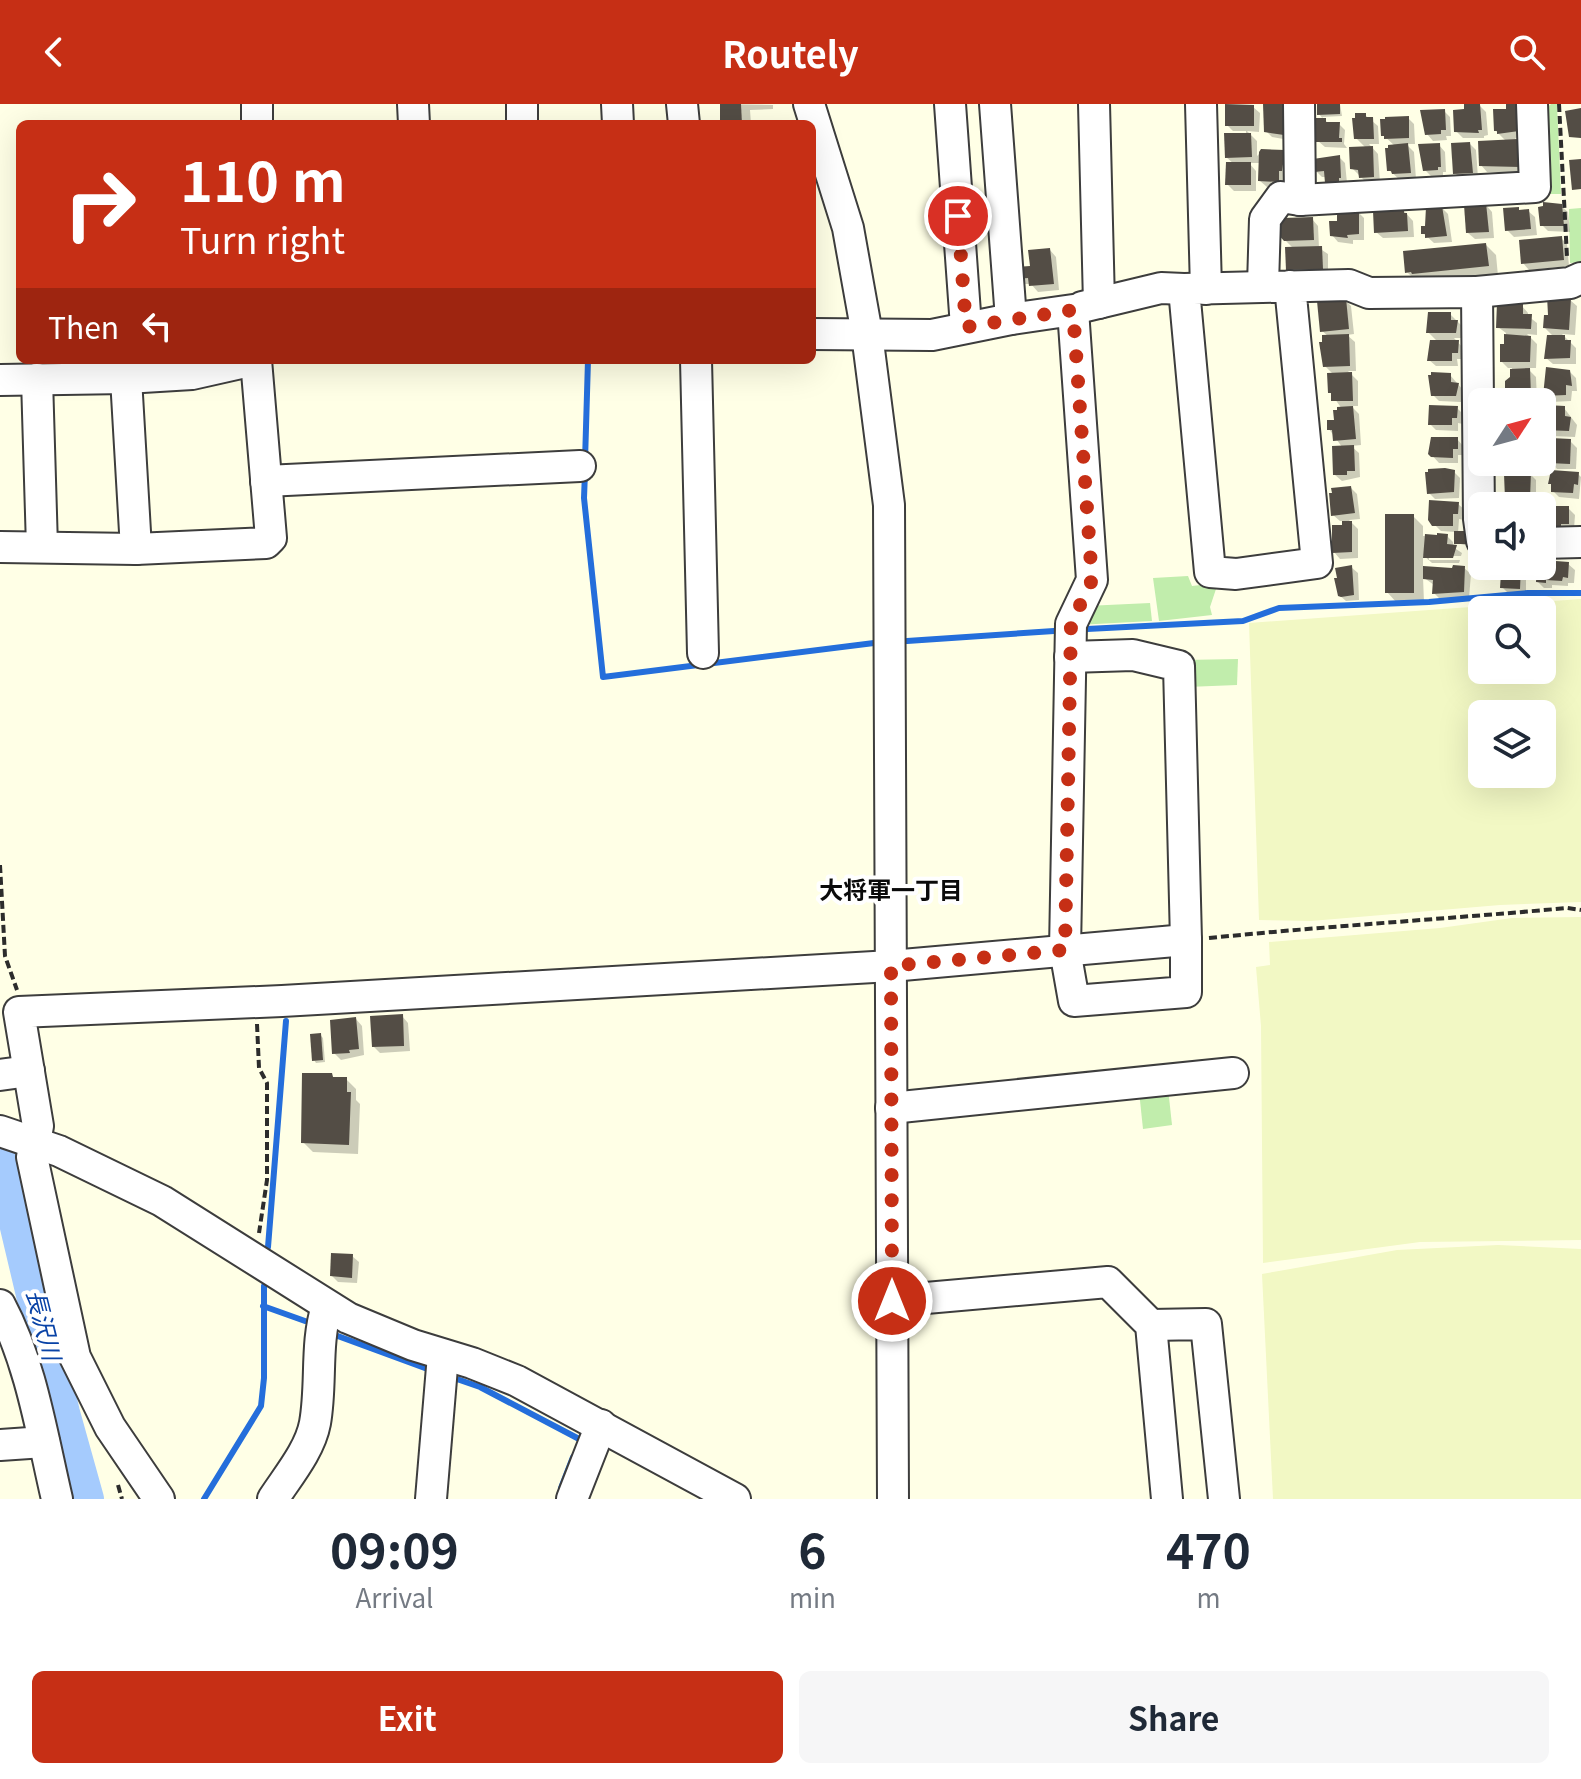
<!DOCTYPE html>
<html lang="en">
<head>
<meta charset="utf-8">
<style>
  :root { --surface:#fff; --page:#f6f6f7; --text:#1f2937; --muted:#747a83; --accent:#c62f15 }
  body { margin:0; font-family:Georgia,"Noto Sans JP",serif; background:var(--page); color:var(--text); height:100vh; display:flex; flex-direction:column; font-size:30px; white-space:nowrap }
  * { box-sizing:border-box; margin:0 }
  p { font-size:26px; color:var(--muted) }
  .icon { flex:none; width:44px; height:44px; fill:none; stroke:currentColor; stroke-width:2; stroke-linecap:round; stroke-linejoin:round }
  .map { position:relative; height:1395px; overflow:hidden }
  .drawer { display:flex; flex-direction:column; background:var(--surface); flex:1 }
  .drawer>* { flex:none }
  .banner { position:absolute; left:16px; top:16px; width:800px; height:244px; border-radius:12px; box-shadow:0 8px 32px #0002; background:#c62f15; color:#fff; overflow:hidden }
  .needle { width:52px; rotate:54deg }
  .controls { position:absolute; left:1468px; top:284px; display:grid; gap:16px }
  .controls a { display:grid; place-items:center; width:88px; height:88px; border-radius:12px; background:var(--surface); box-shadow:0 8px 32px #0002; font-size:40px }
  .pin { position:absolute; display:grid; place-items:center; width:68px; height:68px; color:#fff; margin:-34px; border:4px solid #fff; border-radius:50%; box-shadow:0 2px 8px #0007 }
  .me { position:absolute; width:88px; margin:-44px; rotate:0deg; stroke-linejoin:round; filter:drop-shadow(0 0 6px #0008) }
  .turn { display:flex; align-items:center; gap:28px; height:168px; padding:0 32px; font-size:36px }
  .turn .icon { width:104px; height:104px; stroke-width:2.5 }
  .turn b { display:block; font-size:56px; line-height:68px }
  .then { display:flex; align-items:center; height:76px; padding:0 32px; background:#0003; gap:16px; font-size:30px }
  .eta { display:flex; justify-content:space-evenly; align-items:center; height:136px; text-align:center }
  .eta b { font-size:48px; font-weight:700; line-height:56px }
  .primary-button { display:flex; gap:16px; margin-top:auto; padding:16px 32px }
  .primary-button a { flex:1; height:92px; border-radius:12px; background:var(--accent); color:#fff; font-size:32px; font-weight:700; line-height:92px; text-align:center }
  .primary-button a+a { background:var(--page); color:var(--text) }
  header { display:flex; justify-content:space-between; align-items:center; height:104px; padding:0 32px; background:var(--accent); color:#fff; font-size:36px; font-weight:700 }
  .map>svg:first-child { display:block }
  .farmland { fill:#f2f8c4; fill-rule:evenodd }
  .green { fill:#c1edac }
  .shadow { fill:#0003 }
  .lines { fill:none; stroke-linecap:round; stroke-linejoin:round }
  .stream { stroke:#246edb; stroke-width:6 }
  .river { stroke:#a5cbfd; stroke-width:36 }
  .building { fill:#534d45 }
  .minor-casing { stroke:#3d3d3d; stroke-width:34 }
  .path { stroke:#2c2c2c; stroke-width:4; stroke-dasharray:8 4; stroke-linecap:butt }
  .minor { stroke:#fff; stroke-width:30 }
  .route { stroke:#c62f15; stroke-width:14; stroke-dasharray:0 25.2 }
  .labels { text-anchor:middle; stroke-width:8; stroke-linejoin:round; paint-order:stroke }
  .neighbourhood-label { font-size:24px; font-weight:bold; fill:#0a0a0a; stroke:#fff }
  .water-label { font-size:24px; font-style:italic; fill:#0842a6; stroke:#fff }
</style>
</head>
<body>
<header><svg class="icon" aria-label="back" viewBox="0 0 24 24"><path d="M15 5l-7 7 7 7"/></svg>Routely<svg class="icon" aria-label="search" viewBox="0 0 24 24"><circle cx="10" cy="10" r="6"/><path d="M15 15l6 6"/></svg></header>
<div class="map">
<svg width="1581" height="1395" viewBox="0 0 1581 1395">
  <rect width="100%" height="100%" fill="#ffffe6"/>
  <!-- farmland -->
  <g class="farmland">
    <path d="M1581 495V798L1500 801 1311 817 1259 816 1249 519ZM1482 506H1542V566H1482ZM1482 610H1542V670H1482Z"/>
    <polygon points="1581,813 1581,1136 1420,1138 1263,1159 1261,922 1256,863 1270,861 1269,838 1440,824 1512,814"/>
    <polygon points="1498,1141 1581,1145 1581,1395 1273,1395 1262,1170 1397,1146"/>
  </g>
  <!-- green -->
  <g class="green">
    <polygon points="1551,0 1557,0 1561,90 1546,90 1540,10"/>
    <polygon points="1581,104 1581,158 1570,159 1569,105"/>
    <polygon points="1188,472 1192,482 1218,479 1210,503 1212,511 1159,517 1153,474"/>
    <polygon points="1150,499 1152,517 1077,521 1086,502"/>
    <polygon points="1238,555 1237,581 1187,583 1184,556"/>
    <polygon points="1168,984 1172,1021 1143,1025 1139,987"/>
  </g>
  <!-- shadow -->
  <g class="shadow">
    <polygon points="722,0 773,1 773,5 750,6 751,20 722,20"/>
    <polygon points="1265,0 1285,0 1289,36 1272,33 1266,27"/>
    <polygon points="1340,0 1342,12 1322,13 1329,20 1339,20 1345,26 1344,40 1347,44 1325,43 1318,37 1324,16 1319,10"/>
    <polygon points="1508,0 1512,0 1525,33 1515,34 1524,43 1525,69 1487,68 1481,61 1507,38 1496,27 1508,6"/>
    <polygon points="1479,1 1486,8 1488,31 1484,32 1484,34 1463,34 1456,27 1467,7"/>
    <polygon points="1253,3 1260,9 1259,28 1247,27 1257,37 1257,52 1262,47 1285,48 1285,84 1267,83 1260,77 1261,59 1249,59 1256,67 1256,87 1234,87 1227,80 1234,60 1226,53 1246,31 1246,27 1233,27 1227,21"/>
    <polygon points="1444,7 1450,13 1451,32 1446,32 1447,36 1433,37 1427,30"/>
    <polygon points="1365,11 1378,22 1379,40 1369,40 1378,50 1380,79 1367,79 1352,64 1366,44 1356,34"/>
    <polygon points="1408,14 1414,20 1415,40 1406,40 1414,48 1416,75 1400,76 1389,66 1395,42 1383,31"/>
    <polygon points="1470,40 1476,46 1478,74 1461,75 1455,69"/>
    <polygon points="1439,41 1445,48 1446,68 1443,68 1443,72 1431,72 1425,66"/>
    <polygon points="1339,53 1345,59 1347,79 1333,84 1327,78 1326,73 1322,73 1316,67"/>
    <polygon points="1486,101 1492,108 1494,134 1475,135 1468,129"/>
    <polygon points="1561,102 1568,108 1570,128 1548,127 1542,121"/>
    <polygon points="1442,104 1448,110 1452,138 1434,139 1423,129"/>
    <polygon points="1403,106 1413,117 1414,133 1383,134 1376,128"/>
    <polygon points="1528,107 1535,113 1537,131 1514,133 1507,126"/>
    <polygon points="1358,108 1364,114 1364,136 1353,136 1353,140 1338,138 1332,131 1339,119"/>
    <polygon points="1312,115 1318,122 1319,144 1328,150 1328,171 1294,172 1288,165 1294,145 1285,136 1277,119"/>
    <polygon points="1561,134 1567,140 1569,162 1529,166 1523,159"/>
    <polygon points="1486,141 1496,151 1498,172 1417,178 1407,168"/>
    <polygon points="1050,146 1056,153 1059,186 1038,188 1031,180 1024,180 1018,174"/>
    <polygon points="1345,196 1351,202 1354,230 1347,231 1355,238 1356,267 1348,267 1358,277 1358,302 1351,302 1359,310 1361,341 1351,342 1359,349 1360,373 1342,377 1335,371 1342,343 1329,325 1342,305 1330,288 1334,271 1325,262 1328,232 1322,227"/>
    <polygon points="1570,196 1577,202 1575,231 1562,230 1576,244 1576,260 1553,260 1546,254 1554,233 1545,224"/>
    <polygon points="1522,202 1528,209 1528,212 1537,219 1537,231 1527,230 1537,240 1536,264 1527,264 1536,273 1537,297 1518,298 1507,286 1512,274 1512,264 1508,264 1502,258 1506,229 1498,223"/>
    <polygon points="1450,210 1464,224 1462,234 1454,234 1464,245 1464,255 1457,255 1458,262 1436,262 1429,256 1438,238 1428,228"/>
    <polygon points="1569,267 1576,274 1577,287 1572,287 1571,297 1551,298 1545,291"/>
    <polygon points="1450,271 1464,287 1461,298 1439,297 1433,291"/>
    <polygon points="1457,304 1463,310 1463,320 1458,319 1458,327 1436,326 1430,320"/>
    <polygon points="1564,304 1577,321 1575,333 1553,332 1546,325 1543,306"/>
    <polygon points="1457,335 1463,342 1463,351 1458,351 1458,359 1439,359 1430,349"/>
    <polygon points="1570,337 1577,344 1576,365 1557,365 1551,358"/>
    <polygon points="1506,358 1536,358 1536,361"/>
    <polygon points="1454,368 1460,374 1459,394 1435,395 1429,389"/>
    <polygon points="1530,370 1536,376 1536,401 1516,402 1507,394"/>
    <polygon points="1578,370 1581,373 1579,395 1559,393 1553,387 1553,382"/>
    <polygon points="1351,384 1357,390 1360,415 1349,416 1358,425 1358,454 1340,455 1334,448 1344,417 1340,417 1333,411"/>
    <polygon points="1458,400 1465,406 1464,416 1459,415 1458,429 1467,429 1469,442 1456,439 1456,428 1441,427 1434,420"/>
    <polygon points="1568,404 1575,411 1574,425 1552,431"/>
    <polygon points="1413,412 1423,422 1423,432 1447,432 1453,438 1453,443 1462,449 1461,452 1429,452 1429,456 1460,456 1459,459 1432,459 1423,451 1423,464 1464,464 1471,470 1469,494 1440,495 1434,489 1434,481 1423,473 1424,498 1397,499 1387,488"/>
    <polygon points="1542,458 1568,460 1575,466 1574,479 1568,479 1568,482 1552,481 1552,484 1544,484 1538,478 1539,462 1542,462"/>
    <polygon points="1500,462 1517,462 1526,470 1526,490 1508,489 1502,483"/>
    <polygon points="1351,463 1358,469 1359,496 1346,497 1339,491"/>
    <polygon points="402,912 408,919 410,947 380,949 373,942"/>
    <polygon points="356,915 362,922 364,951 341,956 334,949"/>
    <polygon points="320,931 323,934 325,958 316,959 314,956"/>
    <polygon points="331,971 335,975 346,975 356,985 356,996 360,1000 358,1050 313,1048 303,1038"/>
    <polygon points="352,1152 359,1158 357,1179 338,1178 332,1172"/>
  </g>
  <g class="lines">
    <!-- stream -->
    <g class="stream">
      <polyline points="585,357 588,256"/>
      <polyline points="585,368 584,394 603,573 874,539"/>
      <polyline points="1087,525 1243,517 1279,504 1429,498 1528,489 1581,489"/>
      <polyline points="907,537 1054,527"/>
      <polyline points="268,1143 286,917"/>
      <polyline points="263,1202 305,1217"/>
      <polyline points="335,1231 433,1267"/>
      <polyline points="451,1273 480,1283 581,1336 580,1340"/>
      <polyline points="561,1384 573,1353"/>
      <polyline points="204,1395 261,1302 264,1274 264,1182"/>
    </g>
    <!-- river -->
    <polyline class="river" points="0,1047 62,1309 86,1395"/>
  </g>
  <!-- building -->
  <g class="building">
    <polygon points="720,0 741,0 742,20 720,20"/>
    <polygon points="1225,0 1254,1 1254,22 1225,22"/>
    <polygon points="1263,0 1285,0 1284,31 1264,28"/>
    <polygon points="1317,0 1340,0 1340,10 1317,11"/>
    <polygon points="1464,0 1480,0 1482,26 1478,26 1479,29 1454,28 1453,6 1464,5"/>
    <polygon points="1506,0 1518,0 1519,27 1497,30 1497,27 1494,27 1493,5 1506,5"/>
    <polygon points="1581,4 1581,34 1569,33 1565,7"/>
    <polygon points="1445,5 1446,26 1441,26 1441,30 1425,31 1420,6"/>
    <polygon points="1355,9 1366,9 1366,13 1373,13 1374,35 1354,35 1352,14 1355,14"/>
    <polygon points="1409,12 1409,34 1384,35 1384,32 1381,32 1380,15 1385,15 1385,13"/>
    <polygon points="1315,14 1326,14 1326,18 1340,18 1339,34 1342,34 1342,38 1316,38"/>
    <polygon points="1224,29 1251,29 1252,53 1225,54"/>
    <polygon points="1518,35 1520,63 1479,62 1478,37"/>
    <polygon points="1470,38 1473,69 1453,70 1451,39"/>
    <polygon points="1408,39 1411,69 1392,70 1391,67 1387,67 1385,44 1388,44 1388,41"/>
    <polygon points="1440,39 1441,63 1438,63 1438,66 1423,67 1418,40"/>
    <polygon points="1373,42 1374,73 1359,74 1358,66 1350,65 1349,43"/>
    <polygon points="1261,45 1285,46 1282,67 1279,67 1279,78 1258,77 1259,48"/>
    <polygon points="1340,51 1341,74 1339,74 1339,78 1325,79 1324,67 1314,68 1313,55"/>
    <polygon points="1581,55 1581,85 1572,86 1569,56"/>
    <polygon points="1226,58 1251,58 1251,81 1225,81"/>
    <polygon points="1543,98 1562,100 1564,122 1540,122 1538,103 1543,102"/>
    <polygon points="1486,99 1489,128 1466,129 1464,101"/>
    <polygon points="1442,102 1447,132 1425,134 1425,130 1421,130 1421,122 1425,122 1426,103"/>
    <polygon points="1519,103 1519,106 1529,105 1531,125 1505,127 1503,104"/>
    <polygon points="1404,104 1404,109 1407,109 1408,127 1374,129 1373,107"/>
    <polygon points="1347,106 1359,106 1359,130 1347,131 1348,134 1330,132 1329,117 1337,117 1337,109 1347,109"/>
    <polygon points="1313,113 1314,136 1284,137 1276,128 1283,114"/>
    <polygon points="1562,132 1564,156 1521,160 1519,136"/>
    <polygon points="1486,139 1489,162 1412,170 1411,168 1405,169 1403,147"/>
    <polygon points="1322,142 1323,165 1286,166 1285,143"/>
    <polygon points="1050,144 1054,180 1029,182 1028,174 1016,175 1015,163 1030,162 1028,146"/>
    <polygon points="1547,192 1571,194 1569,226 1543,224 1544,211 1548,211"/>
    <polygon points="1346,194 1349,225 1320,228 1317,197"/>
    <polygon points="1497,199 1523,200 1523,210 1532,210 1531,225 1496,224"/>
    <polygon points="1428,208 1451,208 1451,216 1458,216 1456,229 1426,229"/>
    <polygon points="1349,230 1350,262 1323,263 1319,238 1322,238 1322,231"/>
    <polygon points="1504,230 1531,232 1530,258 1500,258 1500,240 1504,240"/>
    <polygon points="1547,231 1565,231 1565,236 1571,236 1570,254 1544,255"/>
    <polygon points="1430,236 1459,236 1458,249 1452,249 1452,257 1427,257"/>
    <polygon points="1546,263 1570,266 1572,282 1566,281 1566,291 1543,292"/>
    <polygon points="1530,264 1531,292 1510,292 1505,287 1505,277 1510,273 1510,265"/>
    <polygon points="1352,268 1353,297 1331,297 1331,289 1328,289 1327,269"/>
    <polygon points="1431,268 1451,269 1451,278 1459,279 1456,292 1431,292 1428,271 1431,271"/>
    <polygon points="1429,301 1458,302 1457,314 1452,314 1452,321 1428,321"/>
    <polygon points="1545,301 1565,302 1565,312 1571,313 1569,327 1544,326 1542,304"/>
    <polygon points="1353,302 1356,335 1333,337 1332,326 1327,326 1327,316 1334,316 1333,306 1337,306 1337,303"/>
    <polygon points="1431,333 1458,333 1458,345 1453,345 1453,354 1431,353 1428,350"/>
    <polygon points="1550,334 1571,335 1570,360 1549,359"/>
    <polygon points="1354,341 1355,367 1347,367 1347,371 1333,371 1332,342"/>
    <polygon points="1445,364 1455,366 1454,388 1427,390 1425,368 1428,368 1428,365"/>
    <polygon points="1551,366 1579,368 1578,381 1574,380 1573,389 1551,388 1551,380 1548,380"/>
    <polygon points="1515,367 1531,368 1530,395 1505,395 1504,370 1515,371"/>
    <polygon points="1351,382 1355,409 1331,412 1329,389 1332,389 1331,384"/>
    <polygon points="1429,396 1459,398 1458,410 1453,410 1453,422 1432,422 1428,416"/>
    <polygon points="1544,402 1569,402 1569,420 1561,420 1561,426 1543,426"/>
    <rect x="1385" y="410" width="29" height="79"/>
    <polygon points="1342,417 1352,417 1352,448 1332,449 1332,421 1342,421"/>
    <rect x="1454" y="427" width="13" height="13"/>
    <polygon points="1437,429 1448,430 1447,440 1457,441 1453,454 1423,454 1425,430 1437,431"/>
    <polygon points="1542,456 1569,458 1568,474 1563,473 1562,477 1546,476 1546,479 1536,478 1537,462 1542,462"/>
    <polygon points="1352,461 1354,491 1341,493 1338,492 1334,474 1337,474 1335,464"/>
    <polygon points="1453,461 1465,462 1464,488 1432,490 1433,476 1423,475 1423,462 1452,464"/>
    <polygon points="1498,462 1521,462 1520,485 1500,484 1501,469 1497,469"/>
    <polygon points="403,910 404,942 372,943 370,912"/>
    <polygon points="356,913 359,945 349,946 350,949 332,950 330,916"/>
    <polygon points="321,929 323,956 312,957 310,930"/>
    <polygon points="302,969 332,969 333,973 347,973 347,988 351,988 349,1041 301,1039"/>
    <polygon points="331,1149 353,1150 352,1174 330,1172"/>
  </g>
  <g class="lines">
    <defs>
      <g id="minor">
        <polyline points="413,0 414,20"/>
        <polyline points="522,0 522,20"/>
        <polyline points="617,0 618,20"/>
        <polyline points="682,0 684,20"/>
        <polyline points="809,0 848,124 867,230 889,401 893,1395"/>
        <polyline points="950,0 966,223"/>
        <polyline points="1094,0 1099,199"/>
        <polyline points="1201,0 1206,185"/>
        <polyline points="1299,0 1300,96"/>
        <polyline points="257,20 257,0"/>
        <polyline points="1263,181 1265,115 1281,93 1300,96 1535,83 1532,0"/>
        <polyline points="1290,182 1317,459 1236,470 1210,468 1184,185 1349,181 1369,189 1477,188 1479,415 1482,437"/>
        <polyline points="1477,188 1570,179 1581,174"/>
        <polyline points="1082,203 1161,184 1184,185"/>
        <polyline points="1011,215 1073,206 1092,476 1071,520 1065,846 1074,897 1186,888 1186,836"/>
        <polyline points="812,230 932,231 1011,215 995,0"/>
        <polyline points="696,256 703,549"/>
        <polyline points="126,274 136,445"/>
        <polyline points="37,275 42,443"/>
        <polyline points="0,276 126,274 192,270 254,256"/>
        <polyline points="266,377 580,362"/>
        <polyline points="1542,439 1581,438"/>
        <polyline points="0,443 136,445 266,439 271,434 256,256"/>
        <polyline points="0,971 29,967"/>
        <polyline points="891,1004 1233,969"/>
        <polyline points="0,1027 59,1047 162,1097 348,1214 413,1241 472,1259 517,1277 735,1395"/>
        <polyline points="892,1197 1108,1178 1151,1221 1167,1395"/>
        <path d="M0 1201C31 1259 42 1331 57 1395"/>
        <polyline points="1151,1221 1206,1220 1224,1395"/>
        <polyline points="0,1341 44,1338"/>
        <polyline points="159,1395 110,1323 75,1253 32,1053 38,1022 19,908 282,897 891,862 1186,836 1179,562 1133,551 1070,553"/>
        <path d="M273 1395C288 1372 310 1346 315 1319 322 1280 315 1240 327 1202"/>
        <polyline points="431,1395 443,1251"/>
        <polyline points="572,1395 601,1321"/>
      </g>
    </defs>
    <!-- minor casing -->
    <use href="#minor" class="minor-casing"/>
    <!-- path -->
    <g class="path">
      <polyline points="1559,0 1567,153"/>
      <polyline points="0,761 5,852 17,886"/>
      <path d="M1209 834C1328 822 1447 815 1567 804L1581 806"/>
      <polyline points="257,920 259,964 267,979 267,1076 259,1129"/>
      <polyline points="118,1381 122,1395"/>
    </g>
    <!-- minor -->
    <use href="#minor" class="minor"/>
  </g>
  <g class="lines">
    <!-- route -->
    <polyline class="route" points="892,1197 891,862 1065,846 1071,520 1092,476 1073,206 966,223 958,112"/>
  </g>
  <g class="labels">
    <!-- neighbourhood labels -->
    <g class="neighbourhood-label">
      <text x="891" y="795">大将軍一丁目</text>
    </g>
    <!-- water labels -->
    <g class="water-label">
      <text transform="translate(43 1221) rotate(76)" y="8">長沢川</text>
    </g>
  </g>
</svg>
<div class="controls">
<a><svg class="needle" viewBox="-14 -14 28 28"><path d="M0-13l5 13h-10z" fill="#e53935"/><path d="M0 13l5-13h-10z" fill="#747a83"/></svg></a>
<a><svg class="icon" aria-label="sound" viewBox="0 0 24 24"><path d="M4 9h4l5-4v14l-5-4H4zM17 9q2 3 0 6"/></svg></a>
<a><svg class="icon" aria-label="search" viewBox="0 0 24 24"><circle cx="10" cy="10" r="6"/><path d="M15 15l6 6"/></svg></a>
<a><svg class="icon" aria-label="layers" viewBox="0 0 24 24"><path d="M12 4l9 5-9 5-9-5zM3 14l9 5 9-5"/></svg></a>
</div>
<div class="pin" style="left:958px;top:112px;background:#d93025"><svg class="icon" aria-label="arrive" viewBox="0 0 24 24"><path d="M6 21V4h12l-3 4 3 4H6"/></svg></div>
<svg class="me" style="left:892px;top:1197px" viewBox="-20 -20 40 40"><circle r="17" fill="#c62f15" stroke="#fff" stroke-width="3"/><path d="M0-11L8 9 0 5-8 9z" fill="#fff"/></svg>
<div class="banner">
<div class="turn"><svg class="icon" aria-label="right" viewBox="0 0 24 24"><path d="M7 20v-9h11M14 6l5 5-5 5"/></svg><div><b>110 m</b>Turn right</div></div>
<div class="then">Then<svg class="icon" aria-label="left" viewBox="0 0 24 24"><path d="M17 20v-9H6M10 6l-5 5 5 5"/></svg></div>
</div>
</div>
<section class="drawer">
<div class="eta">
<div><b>09:09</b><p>Arrival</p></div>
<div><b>6</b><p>min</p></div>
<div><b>470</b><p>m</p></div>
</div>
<div class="primary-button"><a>Exit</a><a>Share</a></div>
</section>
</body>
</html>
